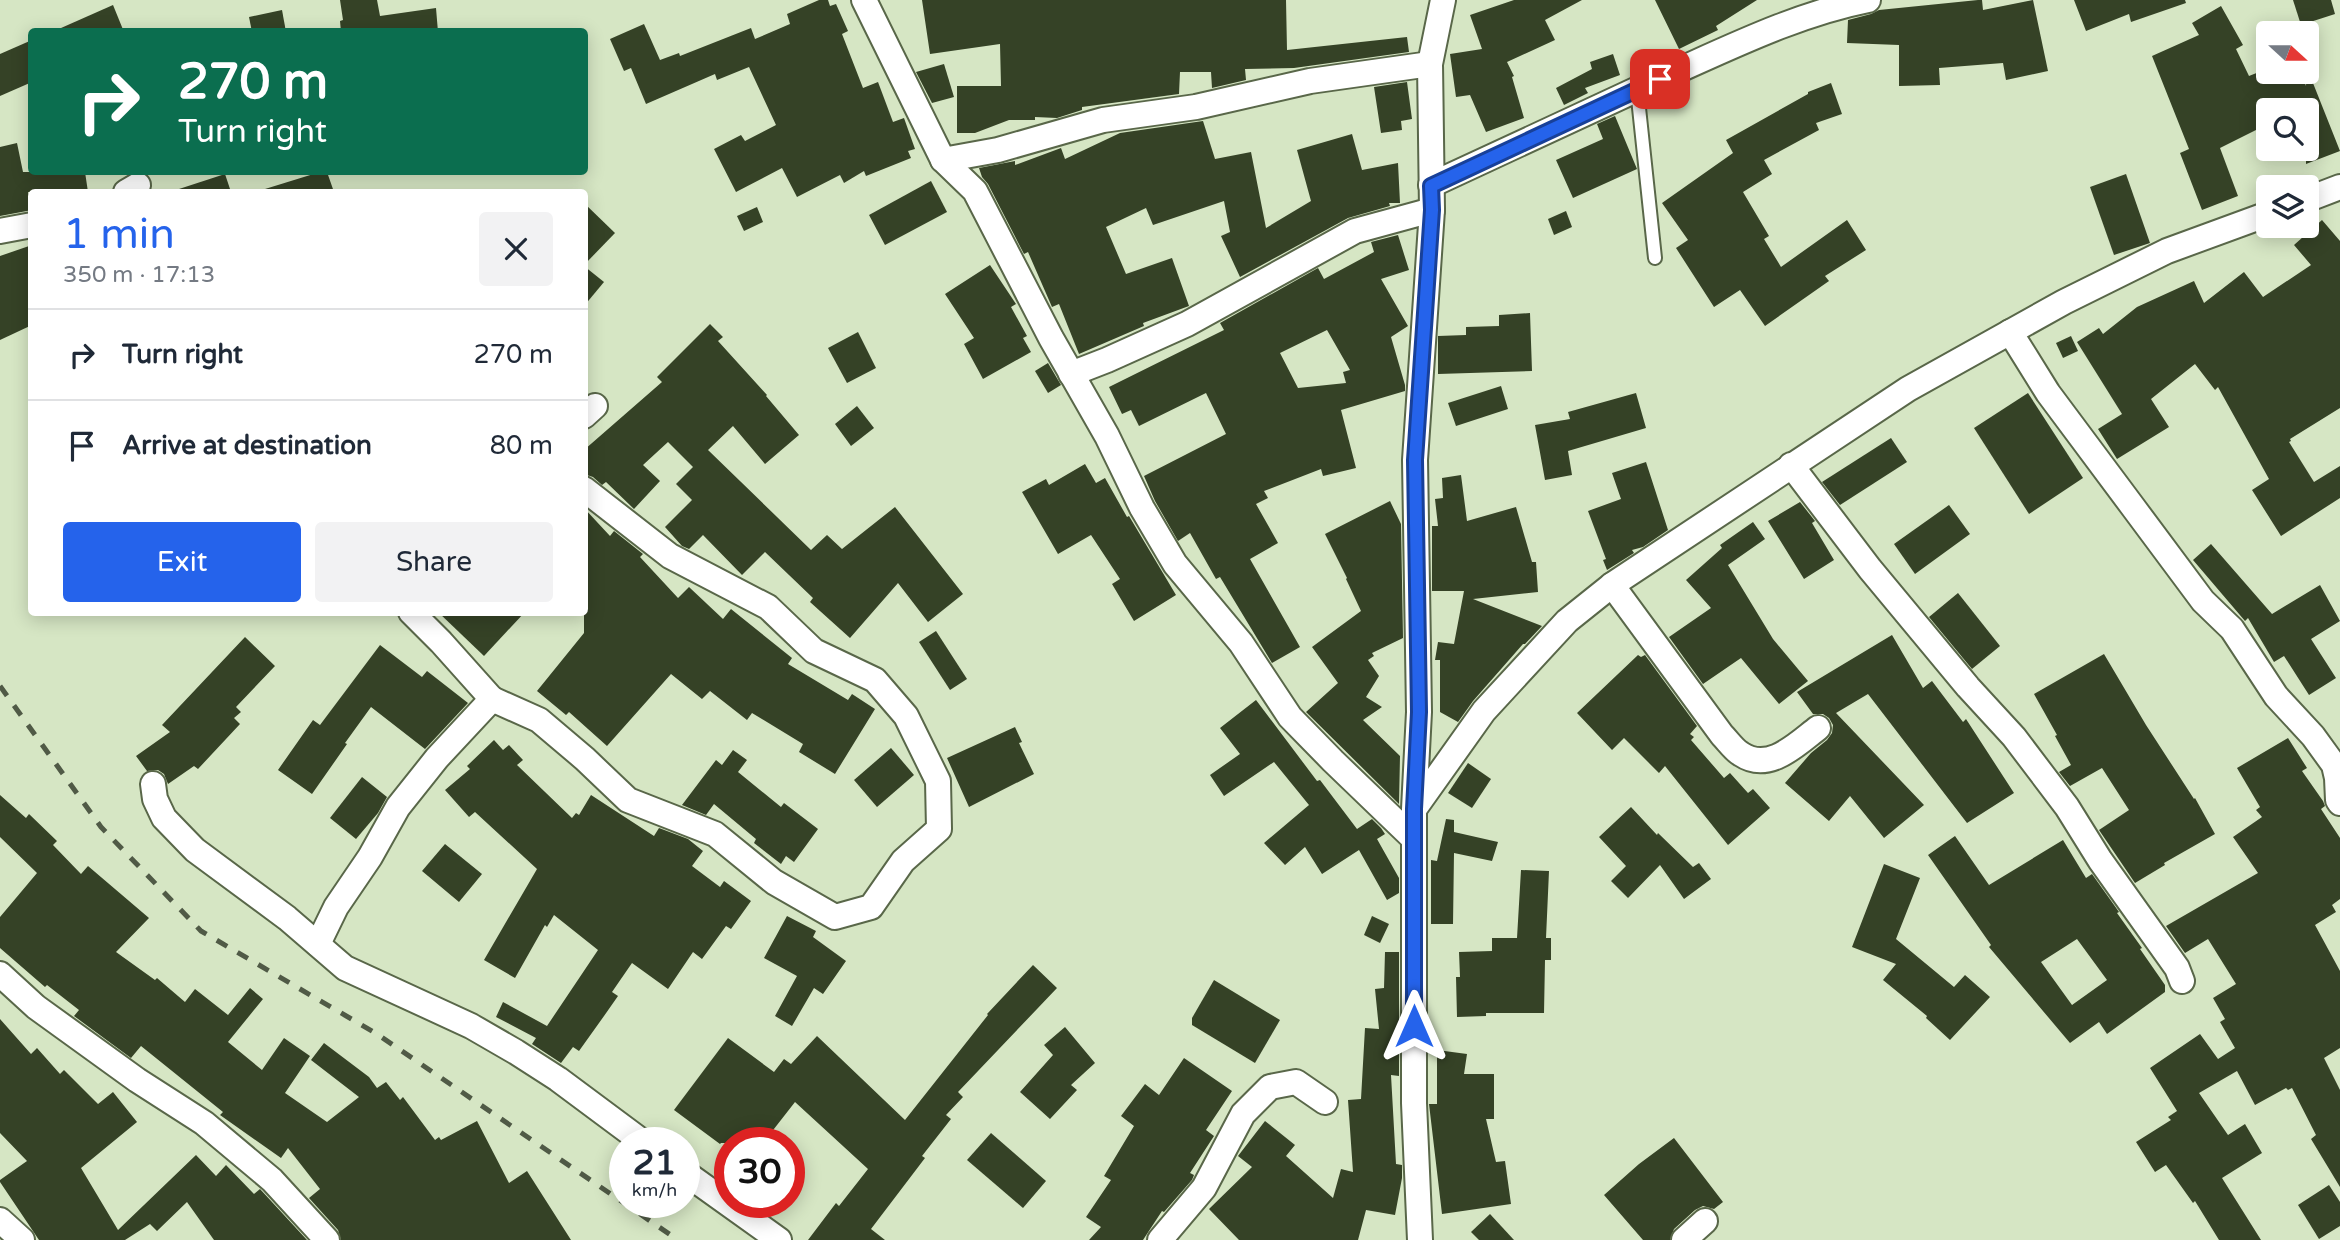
<!DOCTYPE html>
<html lang="en">
<head>
<meta charset="utf-8">
<style>
  :root { --surface:#fff; --page:#f2f2f3; --text:#1f2937; --muted:#747a83; --line:#e0e1e3; --accent:#2563eb }
  body { margin:0; font-family:"Varela Round",sans-serif; background:var(--page); color:var(--text); height:100vh; display:flex; flex-direction:column; font-size:26px; white-space:nowrap }
  * { box-sizing:border-box; margin:0 }
  p { font-size:23px; color:var(--muted) }
  .icon { flex:none; width:38px; height:38px; fill:none; stroke:currentColor; stroke-width:2; stroke-linecap:round; stroke-linejoin:round }
  .map { position:relative; flex:1; overflow:hidden }
  .sheet { position:absolute; left:28px; top:189px; width:560px; height:427px; display:flex; flex-direction:column; background:var(--surface); border-radius:7px; box-shadow:0 4px 18px #0003 }
  .sheet>* { flex:none }
  .guide { position:absolute; left:28px; top:28px; width:560px; height:147px; border-radius:7px; box-shadow:0 4px 18px #0003; background:#0b6e4f; color:#fff; overflow:hidden }
  .needle { width:46px; rotate:111deg }
  .buttons { position:absolute; left:2256px; top:21px; display:grid; gap:14px }
  .buttons a { display:grid; place-items:center; width:63px; height:63px; border-radius:7px; background:var(--surface); box-shadow:0 4px 18px #0003; font-size:35px }
  .speed { position:absolute; left:609px; top:1127px; display:flex; gap:14px; font-size:35px; font-weight:700; text-align:center }
  .speed>* { display:grid; place-content:center; width:91px; height:91px; border-radius:50%; background:var(--surface); box-shadow:0 4px 18px #0003; line-height:1 }
  .speed small { font-size:18px; font-weight:400 }
  .speed .limit { border:10px solid #d22; background:#fff; color:#111 }
  .pin { position:absolute; display:grid; place-items:center; width:60px; height:60px; color:#fff; margin:-30px; border-radius:14px; box-shadow:0 4px 10px #0006 }
  .me { position:absolute; width:77px; margin:-38px; rotate:0deg; stroke-linejoin:round; filter:drop-shadow(0 0 5px #0008) }
  .turn { display:flex; align-items:center; gap:24px; height:147px; padding:0 35px; font-size:32px }
  .turn .icon { width:91px; height:91px; stroke-width:2.5 }
  .turn b { display:block; font-size:49px; line-height:60px }
  .round { display:grid; place-items:center; flex:none; width:74px; height:74px; border-radius:7px; background:var(--page) }
  .headline { display:flex; align-items:center; justify-content:space-between; height:119px; padding:0 35px }
  h1 { font-size:42px; font-weight:600; line-height:52px; color:var(--accent) }
  .cta { display:flex; gap:14px; margin-top:auto; padding:14px 35px }
  .cta a { flex:1; height:80px; border-radius:7px; background:var(--accent); color:#fff; font-size:28px; font-weight:600; line-height:80px; text-align:center }
  .cta a+a { background:var(--page); color:var(--text) }
  ul { padding:0; list-style:none }
  li { display:flex; align-items:center; gap:21px; height:91px; padding:0 35px; border-top:2px solid var(--line) }
  li div { flex:1 }
  li b { display:block; font-size:26px }
  li em { font-style:normal }
  .map>svg:first-child { display:block }
  .building { fill:#354226; fill-rule:evenodd }
  .lines { fill:none; stroke-linecap:round; stroke-linejoin:round }
  .service-casing { stroke:#596749; stroke-width:16 }
  .minor-casing { stroke:#596749; stroke-width:28 }
  .service { stroke:#fff; stroke-width:12 }
  .minor { stroke:#fff; stroke-width:24 }
  .rail { stroke:#505a46; stroke-width:5; stroke-dasharray:12 12; stroke-linecap:butt }
  .route-casing { stroke:#184099; stroke-width:18 }
  .route { stroke:#2563eb; stroke-width:12 }
</style>
</head>
<body>
<div class="map">
<svg width="2340" height="1240" viewBox="0 0 2340 1240">
  <rect width="100%" height="100%" fill="#d6e6c4"/>
  <!-- building -->
  <g class="building">
    <polygon points="340,0 377,0 380,16 436,8 438,32 341,32 340,21 343,20"/>
    <polygon points="819,0 828,0 830,6 836,4 848,31 842,34 863,88 878,82 893,122 904,118 915,149 908,151 911,158 866,176 864,171 844,183 840,175 797,197 782,168 736,192 714,149 741,135 745,141 776,125 749,67 717,80 715,74 646,104 631,68 624,71 610,39 644,24 660,60 679,53 680,56 751,28 755,39 790,24 787,14"/>
    <polygon points="922,0 1286,0 1287,50 1407,37 1409,52 1294,68 1245,69 1246,80 1212,88 1211,72 1180,72 1179,94 1082,107 1082,110 1057,118 1035,117 1035,120 1009,120 975,133 957,133 957,86 1001,86 1000,44 930,54"/>
    <polygon points="1514,0 1582,0 1545,20 1555,40 1507,62 1514,76 1512,77 1524,118 1486,132 1470,95 1456,97 1450,54 1482,49 1470,15"/>
    <polygon points="1655,0 1757,0 1716,26 1718,30 1679,49"/>
    <polygon points="1978,0 1982,0 1983,10 2033,0 2048,71 2006,80 2003,63 1939,68 1940,85 1899,86 1899,45 1847,43 1848,20 1871,14 1879,10"/>
    <polygon points="2074,0 2185,0 2186,3 2131,22 2129,14 2086,31"/>
    <polygon points="2293,0 2331,0 2335,14 2301,25"/>
    <polygon points="113,5 124,32 52,32"/>
    <polygon points="2221,6 2243,45 2236,49 2249,76 2259,72 2301,72 2306,86 2307,68 2340,151 2306,164 2306,110 2268,110 2268,124 2220,148 2238,196 2202,210 2180,153 2189,149 2152,56 2199,35 2192,23"/>
    <polygon points="282,10 286,32 252,32 249,17"/>
    <polygon points="32,40 32,82 0,96 0,54"/>
    <polygon points="1613,54 1620,75 1585,88 1588,93 1564,105 1556,88 1592,69 1590,62"/>
    <polygon points="944,64 954,97 932,103 916,72"/>
    <polygon points="1407,82 1412,119 1401,121 1402,130 1381,133 1374,87"/>
    <polygon points="1831,83 1842,114 1816,123 1819,130 1764,160 1772,174 1743,192 1769,236 1764,239 1781,267 1847,220 1866,250 1825,276 1829,281 1765,326 1740,290 1714,307 1676,248 1688,240 1662,203 1733,153 1726,140 1808,94 1808,92"/>
    <polygon points="1615,116 1637,169 1573,198 1556,160 1603,139 1597,124"/>
    <polygon points="1203,121 1215,159 1251,152 1266,228 1311,201 1297,150 1352,134 1362,170 1398,163 1400,203 1389,203 1390,206 1348,218 1240,277 1221,236 1230,232 1224,201 1153,225 1146,208 1106,227 1126,274 1172,258 1189,306 1143,323 1144,326 1079,354 1059,304 1052,307 1028,252 1024,254 988,184 982,177 979,168 1015,161 1015,165 1061,148 1065,159 1120,133"/>
    <polygon points="17,143 23,172 85,172 88,192 28,192 32,210 0,216 0,147"/>
    <polygon points="320,172 327,172 334,192 265,192 265,189"/>
    <polygon points="225,174 231,192 179,192 179,189"/>
    <polygon points="2126,174 2150,243 2114,255 2090,187"/>
    <polygon points="931,181 947,212 885,245 869,215"/>
    <polygon points="584,203 615,233 584,265"/>
    <polygon points="757,207 763,222 744,231 737,216"/>
    <polygon points="1566,211 1572,227 1554,235 1548,219"/>
    <polygon points="2322,220 2340,241 2340,408 2290,439 2291,441 2289,442 2314,482 2340,466 2340,498 2281,536 2252,490 2269,479 2218,387 2215,390 2195,364 2151,399 2169,427 2117,459 2098,429 2122,414 2077,342 2099,328 2103,334 2137,307 2194,281 2204,303 2244,272 2263,297 2311,265 2294,245"/>
    <path d="M1398 235 1409 270 1381 279 1408 326 1391 337 1405 385V391L1341 410 1356 468 1323 476 1321 469 1264 491 1268 498 1256 504 1278 543 1250 559 1300 647 1272 663 1220 577 1216 579 1190 533 1178 541 1155 501 1144 476 1226 434 1206 393 1139 426 1131 410 1122 414 1109 387 1224 330 1220 323 1318 268 1324 279 1374 252 1371 242ZM1327 330 1350 370 1343 372 1346 383 1298 388 1280 353Z"/>
    <polygon points="32,245 32,325 0,340 0,256"/>
    <polygon points="990,265 1016,304 1011,307 1027,336 1023,338 1031,352 983,379 964,344 974,338 945,294"/>
    <polygon points="584,266 604,282 584,306"/>
    <polygon points="1530,313 1532,371 1438,374 1438,336 1466,335 1466,327 1499,326 1499,315"/>
    <polygon points="710,324 723,337 718,341 767,395 766,396 799,435 765,464 733,426 708,450 811,550 827,535 842,549 895,507 963,594 928,622 898,583 850,638 810,602 813,598 765,552 742,575 703,535 689,549 682,546 665,527 692,500 676,484 693,467 668,442 643,465 660,481 634,509 606,482 602,485 593,477 584,474 584,450 662,382 657,377"/>
    <polygon points="858,332 876,368 847,383 828,348"/>
    <polygon points="2071,336 2078,351 2063,358 2056,343"/>
    <polygon points="1048,363 1061,385 1048,393 1035,371"/>
    <polygon points="1501,386 1508,409 1456,426 1448,403"/>
    <polygon points="1636,393 1646,428 1568,451 1572,475 1545,480 1535,425 1570,419 1568,412"/>
    <polygon points="2028,393 2083,478 2029,514 1974,428"/>
    <polygon points="857,406 874,428 851,446 835,424"/>
    <polygon points="1891,438 1907,462 1840,505 1822,482"/>
    <polygon points="1646,462 1668,530 1643,547 1632,550 1634,553 1607,570 1603,560 1606,559 1588,511 1621,499 1612,473"/>
    <polygon points="1085,464 1096,483 1105,478 1127,517 1129,516 1176,595 1134,621 1112,584 1120,579 1091,535 1058,554 1022,492 1046,479 1049,485"/>
    <polygon points="1461,475 1467,521 1516,507 1532,562 1536,562 1538,592 1473,599 1542,626 1525,644 1523,644 1473,701 1458,722 1440,712 1440,660 1435,660 1438,642 1454,644 1464,591 1432,591 1432,526 1438,526 1435,499 1443,498 1442,478"/>
    <polygon points="1390,501 1401,524 1403,638 1372,653 1374,656 1368,660 1379,676 1366,697 1382,707 1363,720 1400,756 1399,804 1306,712 1338,683 1312,647 1361,611 1346,579 1347,578 1325,534"/>
    <polygon points="1800,502 1815,521 1812,523 1834,560 1804,579 1768,521"/>
    <polygon points="1949,505 1970,534 1915,574 1894,544"/>
    <polygon points="584,508 610,536 614,531 643,554 640,557 678,598 689,587 723,619 731,609 792,658 788,664 848,700 852,694 875,709 835,774 799,752 803,744 752,713 747,720 710,691 702,699 671,674 607,746 569,712 566,715 537,691 584,633"/>
    <polygon points="1753,522 1765,539 1728,565 1773,639 1808,681 1779,704 1741,658 1703,684 1669,637 1711,608 1686,580 1722,548 1720,545"/>
    <polygon points="2211,544 2272,614 2320,585 2340,621 2311,639 2336,678 2309,695 2284,656 2274,662 2248,618 2245,621 2193,560"/>
    <polygon points="1958,593 2000,646 1972,669 1929,617"/>
    <polygon points="438,612 525,612 484,656"/>
    <polygon points="936,631 967,679 950,690 919,642"/>
    <polygon points="1892,635 1923,688 1932,681 1963,722 1966,719 2014,793 1967,823 1868,694 1836,713 1924,805 1884,838 1850,796 1829,821 1785,783 1811,753 1827,740 1832,733 1833,725 1829,718 1823,714 1813,714 1797,692"/>
    <polygon points="245,637 275,666 236,707 241,712 234,718 240,724 198,769 194,766 168,784 164,774 158,770 147,771 136,756 170,732 162,725"/>
    <polygon points="380,645 422,677 427,671 468,703 425,749 371,707 345,743 347,744 312,794 278,770 313,720 320,725"/>
    <polygon points="2104,654 2146,725 2194,799 2195,798 2215,834 2164,863 2165,865 2135,883 2099,830 2129,810 2102,768 2070,786 2059,772 2071,765 2055,736 2057,735 2034,694"/>
    <polygon points="1638,655 1641,657 1645,655 1697,726 1690,734 1694,737 1691,740 1724,778 1730,773 1748,793 1753,789 1770,808 1728,845 1665,766 1659,773 1624,738 1612,750 1577,713"/>
    <polygon points="1256,700 1317,781 1320,780 1357,829 1372,819 1381,828 1385,834 1377,839 1399,878 1399,893 1387,900 1359,850 1322,874 1305,847 1285,865 1264,843 1309,805 1274,762 1224,796 1210,775 1240,754 1220,728"/>
    <polygon points="1015,727 1022,742 1019,743 1034,774 969,807 947,758"/>
    <polygon points="2288,738 2307,768 2302,771 2323,801 2325,806 2321,809 2340,838 2340,899 2332,905 2336,912 2315,925 2340,971 2340,1048 2324,1058 2340,1090 2340,1187 2311,1139 2316,1135 2292,1088 2288,1090 2286,1088 2255,1105 2237,1071 2199,1093 2228,1135 2245,1124 2262,1153 2222,1178 2261,1240 2219,1240 2195,1201 2193,1203 2166,1165 2155,1172 2136,1142 2171,1120 2168,1117 2177,1111 2150,1068 2200,1034 2218,1059 2235,1048 2220,1022 2225,1019 2213,998 2236,984 2208,939 2185,953 2166,926 2258,873 2233,837 2262,817 2256,810 2260,807 2237,768"/>
    <polygon points="494,740 503,750 509,745 523,760 517,765 572,818 576,813 579,815 591,795 654,836 659,828 688,839 703,851 692,866 720,887 724,881 751,901 731,929 726,926 702,959 693,952 668,989 632,963 612,992 618,996 604,1016 579,1051 573,1047 561,1063 532,1044 536,1038 496,1017 503,1002 547,1026 598,950 554,915 547,927 545,925 515,978 484,960 537,869 475,812 469,817 445,790 470,769 467,766"/>
    <polygon points="891,748 914,775 877,807 854,780"/>
    <polygon points="733,750 747,760 738,772 781,807 784,803 818,829 794,862 786,856 781,864 754,843 756,839 714,804 706,815 682,805 716,760 722,765"/>
    <polygon points="1468,763 1491,779 1472,808 1448,793"/>
    <polygon points="362,777 387,797 378,813 356,839 330,818"/>
    <polygon points="0,795 26,818 29,814 57,841 53,845 81,874 88,866 149,918 116,952 155,980 157,978 185,1002 195,989 228,1015 250,988 263,999 228,1042 262,1070 284,1038 310,1056 285,1093 327,1122 359,1097 311,1060 324,1043 369,1077 377,1088 386,1082 400,1100 403,1097 435,1140 439,1137 441,1140 477,1121 509,1183 527,1171 571,1240 341,1240 338,1230 309,1198 320,1189 288,1148 281,1158 220,1115 223,1112 141,1046 131,1058 74,1016 79,1010 47,985 45,987 0,948 0,917 37,873 0,837"/>
    <polygon points="1631,807 1657,835 1658,833 1693,867 1699,863 1711,879 1684,899 1660,865 1628,898 1611,881 1626,866 1599,837"/>
    <polygon points="1446,819 1454,820 1454,832 1498,842 1492,861 1454,853 1453,924 1431,924 1431,860 1437,861"/>
    <path d="M1955 836 1989 885 2063 840 2086 878 2092 874 2119 912 2117 913 2142 948 2140 949 2165 985V992L2107 1034 2099 1022 2070 1043 1989 947 1991 945 1928 855ZM2077 939 2107 980 2072 1005 2041 962Z"/>
    <polygon points="445,844 482,874 459,902 422,871"/>
    <polygon points="1884,864 1920,878 1896,939 1954,987 1965,975 1990,997 1950,1040 1926,1018 1927,1016 1883,980 1896,964 1852,947"/>
    <polygon points="1521,870 1549,871 1546,938 1551,938 1551,960 1545,960 1544,1013 1486,1013 1486,1016 1457,1017 1456,977 1460,977 1459,952 1492,951 1492,938 1517,938"/>
    <polygon points="787,916 816,931 813,937 846,961 823,994 814,988 792,1026 775,1016 797,976 764,958"/>
    <polygon points="1372,916 1389,924 1380,943 1364,935"/>
    <polygon points="1385,952 1399,952 1399,1076 1391,1075 1396,1164 1402,1165 1402,1178 1395,1215 1366,1210 1358,1240 1239,1240 1209,1209 1252,1167 1238,1156 1265,1121 1295,1145 1286,1156 1333,1198 1341,1169 1353,1172 1348,1100 1361,1099 1365,1028 1379,1029 1375,989 1384,988"/>
    <polygon points="1033,965 1057,988 958,1092 963,1097 946,1115 951,1119 922,1156 925,1158 871,1229 885,1240 808,1240 836,1203 839,1206 868,1169 795,1102 763,1143 721,1143 720,1144 674,1110 728,1038 774,1072 784,1059 791,1064 817,1036 905,1120 988,1015 987,1014"/>
    <polygon points="1214,980 1280,1020 1255,1063 1192,1025 1192,1018"/>
    <polygon points="0,1019 31,1054 37,1048 60,1074 64,1070 98,1104 113,1092 137,1122 81,1168 118,1230 196,1155 216,1176 226,1165 254,1194 260,1189 307,1240 214,1240 187,1202 157,1231 150,1224 125,1240 39,1240 0,1182 0,1180 27,1161 0,1133"/>
    <polygon points="1065,1027 1095,1063 1071,1085 1077,1090 1050,1119 1020,1092 1053,1055 1044,1045"/>
    <polygon points="1437,1050 1467,1054 1464,1074 1494,1074 1494,1119 1486,1119 1496,1162 1505,1161 1511,1204 1442,1214 1429,1104 1437,1104"/>
    <polygon points="1184,1058 1232,1091 1206,1130 1214,1136 1190,1173 1194,1175 1192,1180 1164,1212 1162,1211 1143,1240 1089,1240 1101,1227 1086,1217 1111,1180 1104,1176 1134,1126 1121,1116 1145,1084 1159,1095"/>
    <polygon points="991,1133 1046,1181 1023,1208 967,1160"/>
    <polygon points="1674,1138 1723,1202 1714,1209 1703,1206 1695,1210 1674,1229 1670,1240 1643,1240 1604,1195 1639,1164"/>
    <polygon points="2329,1185 2340,1202 2340,1226 2319,1239 2298,1205"/>
    <polygon points="1490,1214 1514,1240 1479,1240 1471,1232"/>
  </g>
  <g class="lines">
    <defs>
      <polyline id="service" points="1637,89 1655,258"/>
      <g id="minor">
        <polyline points="864,0 943,160 975,191 1051,338 1107,436 1142,508 1175,564 1241,643 1290,717 1333,761 1414,839"/>
        <polyline points="943,160 998,150 1103,120 1196,107 1310,81 1430,64"/>
        <path d="M1431 185C1510 148 1589 111 1668 75 1733 46 1798 14 1868 0"/>
        <polyline points="126,192 138,185"/>
        <polyline points="2306,200 2340,187"/>
        <polyline points="0,231 32,225"/>
        <polyline points="2010,332 2048,393 2133,507 2203,601 2232,629 2276,696 2313,736 2334,765 2337,778 2338,800 2340,803"/>
        <polyline points="1071,374 1107,360 1187,324 1355,231 1432,210"/>
        <polyline points="584,416 595,406"/>
        <polyline points="1791,465 1870,569 1968,687 2014,737 2067,807 2100,860 2177,968 2182,981"/>
        <path d="M1612 585 1722 735C1728 741 1734 750 1741 754 1769 773 1797 744 1818 728"/>
        <polyline points="411,612 441,642 492,699"/>
        <polyline points="153,784 155,799 164,818 195,850 287,918 345,968 471,1026 516,1052 558,1079 644,1143"/>
        <polyline points="1415,808 1484,711 1567,621 1612,585 1908,389 2064,302 2167,251 2268,214"/>
        <polyline points="318,944 336,907 370,857 398,807 437,758 492,699 539,720 585,759 628,800 715,834 774,882 835,917 871,907 903,861 939,829 938,781 906,716 875,680 814,651 768,607 670,556 584,489"/>
        <polyline points="0,974 36,1007 137,1080 204,1123 272,1180 327,1240"/>
        <polyline points="684,1172 779,1240"/>
        <polyline points="0,1220 22,1240"/>
        <polyline points="1160,1240 1204,1188 1243,1114 1270,1087 1296,1082 1325,1102"/>
        <polyline points="1420,1240 1414,1103 1414,809 1419,712 1415,460 1432,210 1430,64 1443,0"/>
        <polyline points="1684,1240 1705,1221"/>
      </g>
    </defs>
    <!-- service casing -->
    <use href="#service" class="service-casing"/>
    <!-- minor casing -->
    <use href="#minor" class="minor-casing"/>
    <!-- service -->
    <use href="#service" class="service"/>
    <!-- minor -->
    <use href="#minor" class="minor"/>
    <!-- rail -->
    <polyline class="rail" points="0,686 101,827 201,931 377,1034 678,1240"/>
  </g>
  <g class="lines">
    <defs>
      <polyline id="route" points="1414,1026 1414,809 1419,712 1415,460 1432,210 1431,186 1660,79"/>
    </defs>
    <!-- route casing -->
    <use href="#route" class="route-casing"/>
    <!-- route -->
    <use href="#route" class="route"/>
  </g>
</svg>
<div class="buttons">
<a><svg class="needle" viewBox="-14 -14 28 28"><path d="M0-13l5 13h-10z" fill="#e53935"/><path d="M0 13l5-13h-10z" fill="#747a83"/></svg></a>
<a><svg class="icon" aria-label="search" viewBox="0 0 24 24"><circle cx="10" cy="10" r="6"/><path d="M15 15l6 6"/></svg></a>
<a><svg class="icon" aria-label="layers" viewBox="0 0 24 24"><path d="M12 4l9 5-9 5-9-5zM3 14l9 5 9-5"/></svg></a>
</div>
<div class="speed"><div>21<small>km/h</small></div><div class="limit">30</div></div>
<div class="pin" style="left:1660px;top:79px;background:#d93025"><svg class="icon" aria-label="arrive" viewBox="0 0 24 24"><path d="M6 21V4h12l-3 4 3 4H6"/></svg></div>
<svg class="me" style="left:1414px;top:1026px" viewBox="-20 -20 40 40"><path d="M0-17L14 15 0 8-14 15z" fill="#2563eb" stroke="#fff" stroke-width="4"/></svg>
<div class="guide">
<div class="turn"><svg class="icon" aria-label="right" viewBox="0 0 24 24"><path d="M7 20v-9h11M14 6l5 5-5 5"/></svg><div><b>270 m</b>Turn right</div></div>
</div>
<section class="sheet">
<div class="headline"><div><h1>1 min</h1><p>350 m · 17:13</p></div><a class="round"><svg class="icon" aria-label="close" viewBox="0 0 24 24"><path d="M6 6l12 12M18 6L6 18"/></svg></a></div>
<ul>
<li><svg class="icon" aria-label="right" viewBox="0 0 24 24"><path d="M7 20v-9h11M14 6l5 5-5 5"/></svg><div><b>Turn right</b></div><em>270 m</em></li>
<li><svg class="icon" aria-label="arrive" viewBox="0 0 24 24"><path d="M6 21V4h12l-3 4 3 4H6"/></svg><div><b>Arrive at destination</b></div><em>80 m</em></li>
</ul>
<div class="cta"><a>Exit</a><a>Share</a></div>
</section>
</div>
</body>
</html>
